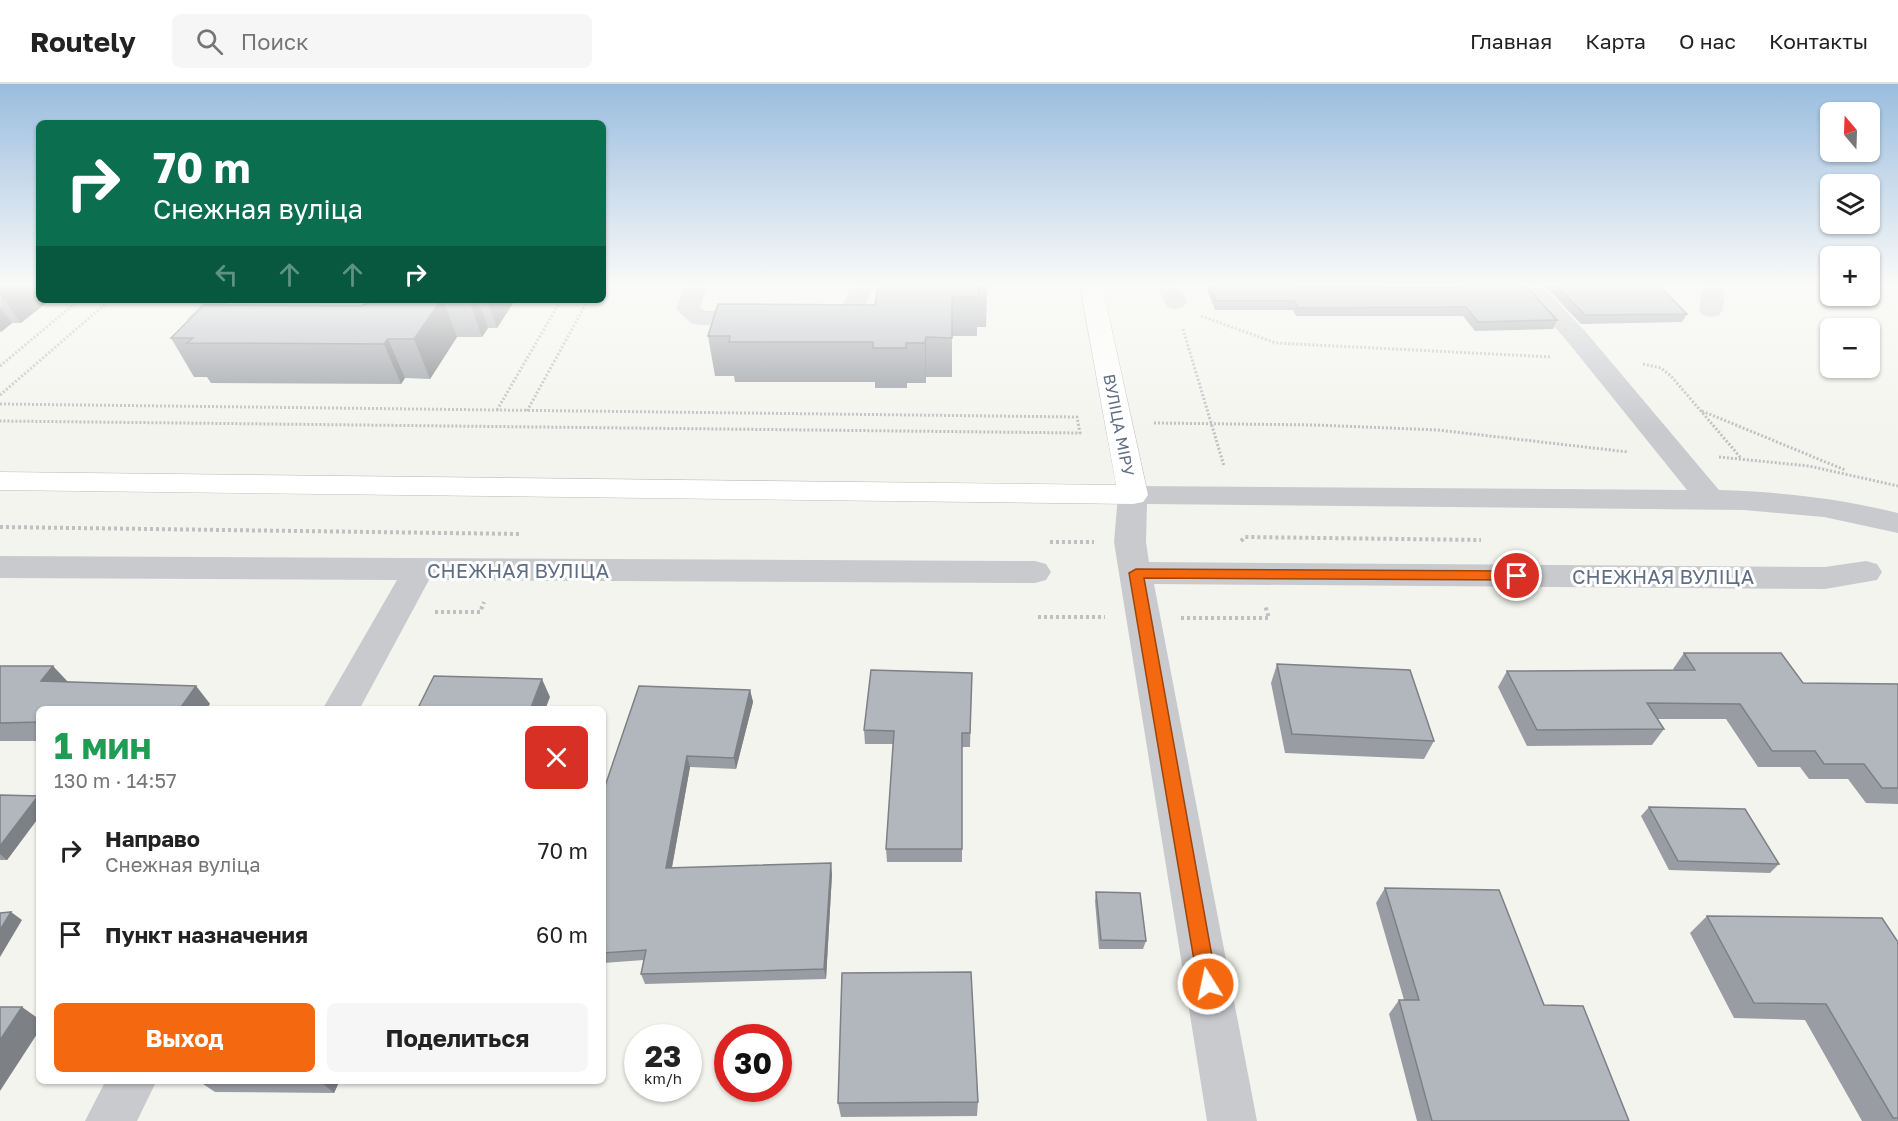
<!DOCTYPE html>
<html lang="ru">
<head>
<meta charset="utf-8">
<style>
  :root { --surface:#fff; --page:#f6f6f6; --text:#222; --muted:#767676; --line:#e0e0e0; --accent:#f4680f }
  body { margin:0; font-family:"Golos Text",sans-serif; background:var(--page); color:var(--text); height:100vh; display:flex; flex-direction:column; font-size:22px; white-space:nowrap }
  * { box-sizing:border-box; margin:0 }
  p { font-size:20px; color:var(--muted) }
  .icon { flex:none; width:33px; height:33px; fill:none; stroke:currentColor; stroke-width:2; stroke-linecap:round; stroke-linejoin:round }
  .map { position:relative; flex:1; overflow:hidden }
  .drawer { position:absolute; left:36px; top:622px; width:570px; height:378px; display:flex; flex-direction:column; background:var(--surface); border-radius:9px; box-shadow:0 2px 4px #0004 }
  .drawer>* { flex:none }
  .guide { position:absolute; left:36px; top:36px; width:570px; height:183px; border-radius:9px; box-shadow:0 2px 4px #0004; background:#0b6e4f; color:#fff; overflow:hidden }
  .needle { width:39px; rotate:341deg }
  .buttons { position:absolute; left:1820px; top:18px; display:grid; gap:12px }
  .buttons a { display:grid; place-items:center; width:60px; height:60px; border-radius:9px; background:var(--surface); box-shadow:0 2px 4px #0004; font-size:30px }
  .speed { position:absolute; left:624px; top:940px; display:flex; gap:12px; font-size:30px; font-weight:700; text-align:center }
  .speed>* { display:grid; place-content:center; width:78px; height:78px; border-radius:50%; background:var(--surface); box-shadow:0 2px 4px #0004; line-height:1 }
  .speed small { font-size:15px; font-weight:400 }
  .speed .limit { border:9px solid #d22; background:#fff; color:#111 }
  .pin { position:absolute; display:grid; place-items:center; width:51px; height:51px; color:#fff; margin:-26px; border:3px solid #fff; border-radius:50%; box-shadow:0 2px 6px #0007 }
  .me { position:absolute; width:66px; margin:-33px; rotate:350deg; stroke-linejoin:round; filter:drop-shadow(0 0 4px #0008) }
  .turn { display:flex; align-items:center; gap:21px; height:126px; padding:0 18px; font-size:27px }
  .turn .icon { width:78px; height:78px; stroke-width:2.5 }
  .turn b { display:block; font-size:42px; line-height:51px }
  .lanes { display:flex; align-items:center; height:57px; padding:0 18px; background:#0003; justify-content:center; gap:30px; direction:ltr }
  .lanes .off { opacity:.35 }
  .round { display:grid; place-items:center; flex:none; width:63px; height:63px; border-radius:9px; background:var(--page) }
  .headline { display:flex; align-items:center; justify-content:space-between; height:102px; padding:0 18px }
  h1 { font-size:36px; font-weight:700; line-height:45px; color:#1e9e55 }
  .cta { display:flex; gap:12px; margin-top:auto; padding:12px 18px }
  .cta a { flex:1; height:69px; border-radius:9px; background:var(--accent); color:#fff; font-size:24px; font-weight:700; line-height:69px; text-align:center }
  .cta a+a { background:var(--page); color:var(--text) }
  ul { padding:0; list-style:none }
  li { display:flex; align-items:center; gap:18px; height:84px; padding:0 18px }
  li div { flex:1 }
  li b { display:block; font-size:22px }
  li em { font-style:normal }
  header { display:flex; align-items:center; gap:36px; box-sizing:border-box; height:84px; padding:0 30px; background:var(--surface); border-bottom:2px solid var(--line) }
  header strong { font-size:28px }
  nav { display:flex; gap:33px; margin-inline-start:auto; font-size:21px }
  .search { width:420px; height:54px; background:var(--page); display:flex; align-items:center; gap:15px; box-sizing:border-box; padding:0 21px; border-radius:9px; color:var(--muted); font-size:22px }
  .map>svg:first-child { display:block }
  .lines { fill:none; stroke-linecap:round; stroke-linejoin:round }
  .major-casing { stroke:#b8bbbf; stroke-width:1 }
  .path-far1 { stroke:#bec0c2; stroke-width:3; stroke-dasharray:2 2; stroke-linecap:butt }
  .path { stroke:#bec0c2; stroke-width:4; stroke-dasharray:3 3; stroke-linecap:butt }
  .minor { fill:#c8cace; fill-rule:evenodd }
  .major { fill:#fff; fill-rule:evenodd }
  .wall { fill:#999da3 }
  .shaded-wall { fill:#7d8085 }
  .building { fill:#b2b7be; stroke:#7d8085; stroke-width:1.5 }
  .route { fill:#f4680f; stroke:#9f440a; stroke-width:1.5 }
  .labels { text-anchor:middle; stroke-width:6; stroke-linejoin:round; paint-order:stroke }
  .far-street-label { font-size:16px; fill:#606e84; stroke:#fff }
  .street-label { font-size:20px; fill:#606e84; stroke:#fff }
</style>
</head>
<body>
<header>
<strong>Routely</strong>
<div class="search"><svg class="icon" aria-label="search" viewBox="0 0 24 24"><circle cx="10" cy="10" r="6"/><path d="M15 15l6 6"/></svg>Поиск</div>
<nav><a>Главная</a><a>Карта</a><a>О нас</a><a>Контакты</a></nav>
</header>
<div class="map">
<svg width="1898" height="1037" viewBox="0 0 1898 1037">
  <rect width="100%" height="100%" fill="#f4f4ef"/>
  <g class="lines">
    <defs>
      <polygon id="major" points="1080,201 1102,201 1148,411 1143,418 1133,420 0,406 0,388 1116,401"/>
    </defs>
    <!-- major casing -->
    <use href="#major" class="major-casing"/>
    <!-- path-far1 -->
    <g class="path-far1">
      <polyline points="1201,232 1276,259 1552,273"/>
      <polyline points="1183,245 1224,382"/>
      <polyline points="1643,280 1661,284 1671,292 1741,374"/>
      <polyline points="0,282 79,216"/>
      <polyline points="0,311 110,216"/>
      <polyline points="0,320 1077,333 1080,349 0,337"/>
      <polyline points="497,326 561,216"/>
      <polyline points="527,327 588,216"/>
      <polyline points="1702,327 1845,386"/>
      <polyline points="1154,339 1316,341 1438,346 1628,368"/>
      <polyline points="1719,373 1809,382 1898,402"/>
    </g>
    <!-- path -->
    <g class="path">
      <polyline points="0,443 521,450"/>
      <polyline points="1241,457 1245,453 1481,456"/>
      <polyline points="1050,458 1094,458"/>
      <polyline points="435,528 480,528 484,518"/>
      <polyline points="1038,533 1105,533"/>
      <polyline points="1181,534 1269,534 1265,521"/>
    </g>
    <!-- minor -->
    <g class="minor">
      <polygon points="685,201 708,201 700,223 705,227 758,227 766,229 770,234 766,239 758,241 699,241 691,239 676,225"/>
      <path d="M850 201H872C866 235 843 248 810 240L806 235 810 230C835 224 843 232 850 201Z"/>
      <polygon points="1157,201 1180,201 1187,218 1183,223 1175,225 1167,223"/>
      <polygon points="1211,201 1465,201 1465,203 1462,208 1454,210 1222,208 1214,206"/>
      <path d="M1517 201H1541L1585 247 1719 406C1780 408 1839 414 1898 429V449L1824 433 1744 426 1147 420 1146 458 1149 478 1825 483 1866 477 1877 480 1882 488 1877 496 1825 505 1154 500 1257 1037H1207L1114 458 1118 411 1123 404 1133 402 1687 406 1567 257Z"/>
      <polygon points="1703,201 1725,201 1723,226 1719,231 1711,233 1703,231 1699,226"/>
      <path d="M205 216H230C220 230 208 244 191 240L187 235Z"/>
      <polygon points="0,472 1035,477 1046,480 1051,488 1046,496 1035,499 429,496 359,626 322,626 397,496 0,494"/>
      <polygon points="105,998 156,998 137,1037 85,1037"/>
    </g>
    <!-- major -->
    <use href="#major" class="major"/>
  </g>
  <!-- wall -->
  <g class="wall">
    <polygon points="0,201 21,239 12,239 1,248"/>
    <polygon points="987,201 986,243 977,243 977,252 952,252 952,293 926,293 926,299 907,299 907,304 875,304 875,298 735,298 734,292 715,292 708,252"/>
    <polygon points="1205,201 1457,204 1557,236 1553,245 1475,247 1463,232 1296,232 1293,226 1215,226"/>
    <polygon points="1544,201 1662,201 1661,203 1687,230 1682,238 1581,240"/>
    <polygon points="378,216 515,216 497,244 488,244 482,253 457,253 430,295 405,294 401,300 211,299 207,293 194,293 171,254 360,222"/>
    <polygon points="1684,569 1803,599 1898,600 1898,720 1866,719 1848,695 1809,695 1800,683 1758,683 1726,635 1657,635 1664,645 1652,661 1527,662 1498,603 1507,587 1674,586 1673,585"/>
    <polygon points="1277,580 1434,657 1424,675 1285,669 1271,599"/>
    <polygon points="0,582 68,598 196,602 210,620 39,626 39,657 0,657"/>
    <polygon points="972,589 970,663 962,663 962,778 887,778 886,765 893,660 865,660 864,646"/>
    <polygon points="750,606 753,618 736,685 690,683 672,783 832,790 826,895 645,900 641,890 644,876 603,879 603,708"/>
    <polygon points="0,711 38,712 39,713 39,733 7,776 0,776"/>
    <polygon points="1649,723 1779,780 1770,789 1669,786 1641,732"/>
    <polygon points="1385,804 1544,921 1629,1037 1417,1037 1389,930 1399,916 1404,916 1376,819"/>
    <polygon points="1096,808 1146,857 1143,865 1099,865 1095,817"/>
    <polygon points="1707,832 1898,858 1898,1037 1862,1037 1805,936 1734,934 1690,849"/>
    <polygon points="200,998 339,998 334,1009 215,1008"/>
    <polygon points="978,1018 977,1032 841,1033 838,1019"/>
  </g>
  <!-- shaded-wall -->
  <g class="shaded-wall">
    <polygon points="0,201 39,201 39,216 50,216 21,239 0,210"/>
    <polygon points="441,216 443,216 457,253 430,295 414,255"/>
    <polygon points="469,216 478,216 488,244 482,253"/>
    <polygon points="487,216 515,216 497,244"/>
    <polygon points="0,223 12,239 1,248 0,247"/>
    <polygon points="926,253 926,299 925,259"/>
    <polygon points="388,255 405,294 401,300 384,260"/>
    <polygon points="53,582 70,600 41,597"/>
    <polygon points="542,595 550,613 545,626 530,626"/>
    <polygon points="196,602 210,620 206,626 179,626"/>
    <polygon points="750,606 753,618 736,685 734,674"/>
    <polygon points="687,672 690,683 670,794 666,784"/>
    <polygon points="38,712 39,713 39,733 7,776 0,770 0,762"/>
    <polygon points="831,779 832,790 826,895 824,885"/>
    <polygon points="11,828 22,836 0,873 0,846"/>
    <polygon points="22,923 39,935 39,947 0,1007 0,956"/>
    <polygon points="321,998 339,998 334,1009"/>
  </g>
  <!-- building -->
  <g class="building">
    <polygon points="878,201 987,201 987,204 978,204 978,213 952,213 952,254 926,253 925,259 906,259 906,264 873,264 873,258 729,258 730,252 708,252 718,220 875,221"/>
    <polygon points="1210,201 1457,204 1466,201 1525,201 1557,236 1478,238 1466,223 1298,224 1295,217 1216,217"/>
    <polygon points="1556,201 1658,201 1687,230 1585,231"/>
    <polygon points="378,216 441,216 414,255 388,255 384,260 187,259 193,254 171,254 204,221 360,222"/>
    <polygon points="1684,569 1781,569 1803,599 1898,600 1898,704 1882,704 1864,680 1824,680 1815,667 1772,667 1740,620 1647,619 1664,645 1537,646 1507,587 1695,586"/>
    <polygon points="1277,580 1410,586 1434,657 1292,650"/>
    <polygon points="0,582 53,582 41,597 196,602 179,626 39,626 39,638 0,639"/>
    <polygon points="871,586 972,589 970,649 962,649 962,765 886,765 894,647 864,646"/>
    <polygon points="434,592 542,595 530,626 417,626"/>
    <polygon points="639,602 750,606 734,674 687,672 666,784 831,779 824,885 641,890 646,866 603,869 603,708"/>
    <polygon points="0,711 38,712 0,762"/>
    <polygon points="1649,723 1745,725 1779,780 1678,777"/>
    <polygon points="1385,804 1499,806 1544,921 1583,922 1629,1037 1432,1037 1399,916 1419,916"/>
    <polygon points="1096,808 1140,809 1146,857 1101,856"/>
    <polygon points="11,828 0,846 0,829"/>
    <polygon points="1707,832 1882,834 1898,858 1898,1034 1893,1034 1826,920 1754,919"/>
    <polygon points="971,888 978,1018 838,1019 842,889"/>
    <polygon points="0,923 22,923 0,956"/>
  </g>
  <!-- sky -->
  <linearGradient id="sky" x2="0" y2="1"><stop stop-color="#99bddf"/><stop offset="0.58" stop-color="#fafaf8"/><stop offset="1" stop-color="#fafaf8" stop-opacity="0"/></linearGradient>
  <rect width="1898" height="346" fill="url(#sky)"/>
  <!-- route -->
  <polygon class="route" points="1136,485 1517,487 1524,492 1517,496 1144,494 1217,900 1214,906 1208,909 1201,906 1198,900 1129,489"/>
  <g class="labels">
    <!-- far-street labels -->
    <g class="far-street-label">
      <text transform="translate(1119 341) rotate(79)" y="6">ВУЛІЦА МІРУ</text>
    </g>
    <!-- street labels -->
    <g class="street-label">
      <text x="518" y="494">СНЕЖНАЯ ВУЛІЦА</text>
      <text x="1663" y="500">СНЕЖНАЯ ВУЛІЦА</text>
    </g>
  </g>
</svg>
<div class="buttons">
<a><svg class="needle" viewBox="-14 -14 28 28"><path d="M0-13l5 13h-10z" fill="#e53935"/><path d="M0 13l5-13h-10z" fill="#767676"/></svg></a>
<a><svg class="icon" aria-label="layers" viewBox="0 0 24 24"><path d="M12 4l9 5-9 5-9-5zM3 14l9 5 9-5"/></svg></a>
<a>+</a>
<a>−</a>
</div>
<div class="speed"><div>23<small>km/h</small></div><div class="limit">30</div></div>
<div class="pin" style="left:1517px;top:492px;background:#d93025"><svg class="icon" aria-label="arrive" viewBox="0 0 24 24"><path d="M6 21V4h12l-3 4 3 4H6"/></svg></div>
<svg class="me" style="left:1208px;top:900px" viewBox="-20 -20 40 40"><circle r="17" fill="#f4680f" stroke="#fff" stroke-width="3"/><path d="M0-11L8 9 0 5-8 9z" fill="#fff"/></svg>
<div class="guide">
<div class="turn"><svg class="icon" aria-label="right" viewBox="0 0 24 24"><path d="M7 20v-9h11M14 6l5 5-5 5"/></svg><div><b>70 m</b>Снежная вуліца</div></div>
<div class="lanes"><svg class="icon off" aria-label="left" viewBox="0 0 24 24"><path d="M17 20v-9H6M10 6l-5 5 5 5"/></svg><svg class="icon off" aria-label="ahead" viewBox="0 0 24 24"><path d="M12 20V5M6 11l6-6 6 6"/></svg><svg class="icon off" aria-label="ahead" viewBox="0 0 24 24"><path d="M12 20V5M6 11l6-6 6 6"/></svg><svg class="icon" aria-label="right" viewBox="0 0 24 24"><path d="M7 20v-9h11M14 6l5 5-5 5"/></svg></div>
</div>
<section class="drawer">
<div class="headline"><div><h1>1 мин</h1><p>130 m · 14:57</p></div><a class="round" style="background:#d93025;color:#fff"><svg class="icon" aria-label="close" viewBox="0 0 24 24"><path d="M6 6l12 12M18 6L6 18"/></svg></a></div>
<ul>
<li><svg class="icon" aria-label="right" viewBox="0 0 24 24"><path d="M7 20v-9h11M14 6l5 5-5 5"/></svg><div><b>Направо</b><p>Снежная вуліца</p></div><em>70 m</em></li>
<li><svg class="icon" aria-label="arrive" viewBox="0 0 24 24"><path d="M6 21V4h12l-3 4 3 4H6"/></svg><div><b>Пункт назначения</b></div><em>60 m</em></li>
</ul>
<div class="cta"><a>Выход</a><a>Поделиться</a></div>
</section>
</div>
</body>
</html>
